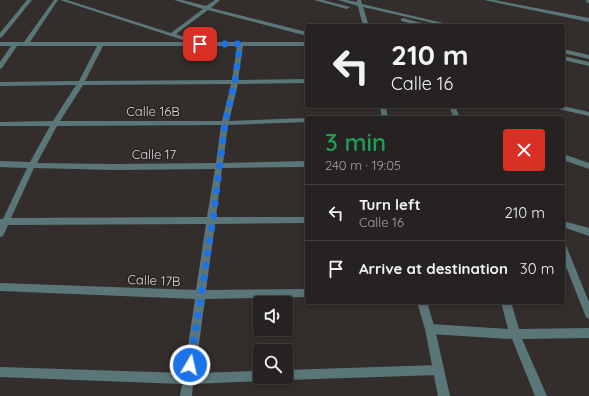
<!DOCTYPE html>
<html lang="en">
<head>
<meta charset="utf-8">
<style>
  :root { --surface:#262221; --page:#322f2e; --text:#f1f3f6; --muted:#a4a4a5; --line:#423f3f }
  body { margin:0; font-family:Quicksand,sans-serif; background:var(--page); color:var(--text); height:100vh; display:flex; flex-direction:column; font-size:15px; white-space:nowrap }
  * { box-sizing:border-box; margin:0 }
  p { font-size:13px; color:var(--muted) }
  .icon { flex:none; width:22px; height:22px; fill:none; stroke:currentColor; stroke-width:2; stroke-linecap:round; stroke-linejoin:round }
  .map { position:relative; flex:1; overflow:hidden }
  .side { position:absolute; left:305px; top:116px; width:260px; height:188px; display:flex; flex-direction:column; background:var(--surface); border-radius:4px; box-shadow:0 2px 6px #0003,0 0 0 1px var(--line) }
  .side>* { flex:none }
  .banner { position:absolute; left:305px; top:24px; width:260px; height:84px; border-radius:4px; box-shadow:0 2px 6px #0003,0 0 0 1px var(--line); background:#262221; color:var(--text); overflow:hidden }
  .controls { position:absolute; left:253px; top:296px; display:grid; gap:8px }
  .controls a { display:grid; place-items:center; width:40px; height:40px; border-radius:4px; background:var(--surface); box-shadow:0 2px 6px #0003,0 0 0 1px var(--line); font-size:20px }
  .pin { position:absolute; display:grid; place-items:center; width:34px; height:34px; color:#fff; margin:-17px; border-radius:8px; box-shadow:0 2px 6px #0006 }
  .me { position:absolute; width:44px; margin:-22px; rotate:9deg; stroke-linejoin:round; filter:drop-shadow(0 0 3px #0008) }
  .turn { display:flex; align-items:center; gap:14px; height:84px; padding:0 20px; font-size:18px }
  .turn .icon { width:52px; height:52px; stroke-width:2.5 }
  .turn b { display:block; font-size:28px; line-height:34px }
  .round { display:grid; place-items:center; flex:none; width:42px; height:42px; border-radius:4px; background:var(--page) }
  .headline { display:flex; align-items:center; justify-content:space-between; height:68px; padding:0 20px }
  h1 { font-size:24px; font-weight:600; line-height:30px; color:#1e9e55 }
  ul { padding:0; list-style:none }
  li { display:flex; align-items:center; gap:12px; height:56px; padding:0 20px; border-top:1px solid var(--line) }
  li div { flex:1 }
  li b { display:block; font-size:15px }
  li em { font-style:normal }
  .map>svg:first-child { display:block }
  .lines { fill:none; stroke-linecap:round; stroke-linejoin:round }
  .minor { fill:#5b7679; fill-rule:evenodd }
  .tertiary { fill:#5b7679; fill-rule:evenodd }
  .route { stroke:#1a73e8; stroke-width:7; stroke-dasharray:0 12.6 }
  .labels { text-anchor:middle; stroke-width:3; stroke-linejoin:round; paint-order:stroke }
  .street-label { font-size:13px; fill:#dcd8d7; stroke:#292423 }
</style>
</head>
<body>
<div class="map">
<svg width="589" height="396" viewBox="0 0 589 396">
  <rect width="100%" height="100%" fill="#332e2c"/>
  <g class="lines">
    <!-- minor -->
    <g class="minor">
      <polygon points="27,0 32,0 2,37 0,38 0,33"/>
      <path d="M54 0H58L30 42H189L60 0H67L171 33 203 9 174 0H182L206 6 215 0H220L211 8 307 32V36L208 10 176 34 196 41 197 42H307V46H243L238 80 307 79V83L238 84 229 121 307 118H308L307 122 228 125 223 163 307 161V167L222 168 216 217H307V223L215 224 206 290 307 289V297L205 299 195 373 260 371V377H265L264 380 260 381 193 384 192 396H180L182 384 0 377V367L184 373 195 299 0 291V283L196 290 206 224 8 225 3 236 0 237V219H3L27 168 0 167V161L30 162 50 126H0V122L53 121 76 85 0 86V82L79 81 97 46H17L2 68 0 69V62L11 46H0V42H24ZM103 46H237L232 80 85 81ZM231 84 222 121H60L83 85ZM221 125 216 163 115 164 37 163 57 126ZM34 168 115 170 215 169 207 217 11 218Z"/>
      <polygon points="484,0 494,0 589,18 589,22"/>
      <polygon points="586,0 589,0 589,3 587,3"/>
      <polygon points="449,106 455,106 460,118 454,118"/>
      <polygon points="553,106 563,106 589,112 589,116 554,108"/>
      <polygon points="563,154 589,163 589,169 563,160"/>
      <polygon points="563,221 589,228 589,236 563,227"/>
      <polygon points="563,244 566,245 567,248 589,302 589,319 586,317 563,259"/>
      <polygon points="501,302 511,302 519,329 589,328 589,338 522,339 547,396 535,396 512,339 430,334 426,332 425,329 426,326 430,324 508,329"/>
      <polygon points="438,365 442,366 443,370 442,374 438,375 286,380 281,377 286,377 286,370"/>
    </g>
    <!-- tertiary -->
    <g class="tertiary">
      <polygon points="314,0 323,0 350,7 347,9"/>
      <polygon points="338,0 346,0 357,2 357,0 361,0 362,4 456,26 446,26 363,7 369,26 363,26 358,6"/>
      <polygon points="403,18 429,25 430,26 421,26 401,21 401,19"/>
      <polygon points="563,49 589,55 589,59 563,53"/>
      <polygon points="563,56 589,62 589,66 563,60"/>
      <polygon points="380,106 386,106 388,118 382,118"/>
      <polygon points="417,302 427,302 435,329 450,396 438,396 425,329"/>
    </g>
  </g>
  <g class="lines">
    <!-- route -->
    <polyline class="route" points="190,365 213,220 225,123 235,81 240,44 200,44"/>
  </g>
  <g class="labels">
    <!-- street labels -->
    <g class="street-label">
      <text x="153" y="116">Calle 16B</text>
      <text x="154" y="159">Calle 17</text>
      <text transform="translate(154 280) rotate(2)" y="5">Calle 17B</text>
    </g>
  </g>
</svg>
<div class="controls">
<a><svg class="icon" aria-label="sound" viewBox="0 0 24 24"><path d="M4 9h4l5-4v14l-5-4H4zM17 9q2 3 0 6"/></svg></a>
<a><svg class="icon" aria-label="search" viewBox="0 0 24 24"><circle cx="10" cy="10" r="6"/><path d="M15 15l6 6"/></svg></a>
</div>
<div class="pin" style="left:200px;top:44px;background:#d93025"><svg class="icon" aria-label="arrive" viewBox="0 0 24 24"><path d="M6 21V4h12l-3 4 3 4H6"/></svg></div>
<svg class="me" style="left:190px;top:365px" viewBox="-20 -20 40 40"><circle r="17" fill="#1a73e8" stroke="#fff" stroke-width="3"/><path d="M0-11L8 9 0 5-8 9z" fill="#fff"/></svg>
<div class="banner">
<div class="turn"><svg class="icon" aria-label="left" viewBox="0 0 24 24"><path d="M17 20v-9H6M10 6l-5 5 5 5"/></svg><div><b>210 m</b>Calle 16</div></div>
</div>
<section class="side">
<div class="headline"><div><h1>3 min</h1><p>240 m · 19:05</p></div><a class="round" style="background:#d93025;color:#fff"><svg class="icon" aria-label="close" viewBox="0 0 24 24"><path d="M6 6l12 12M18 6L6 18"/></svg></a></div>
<ul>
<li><svg class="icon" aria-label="left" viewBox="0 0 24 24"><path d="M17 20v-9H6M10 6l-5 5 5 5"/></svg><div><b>Turn left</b><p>Calle 16</p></div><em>210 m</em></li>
<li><svg class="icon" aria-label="arrive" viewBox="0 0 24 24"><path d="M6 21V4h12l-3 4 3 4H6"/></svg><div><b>Arrive at destination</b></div><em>30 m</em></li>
</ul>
</section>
</div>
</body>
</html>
